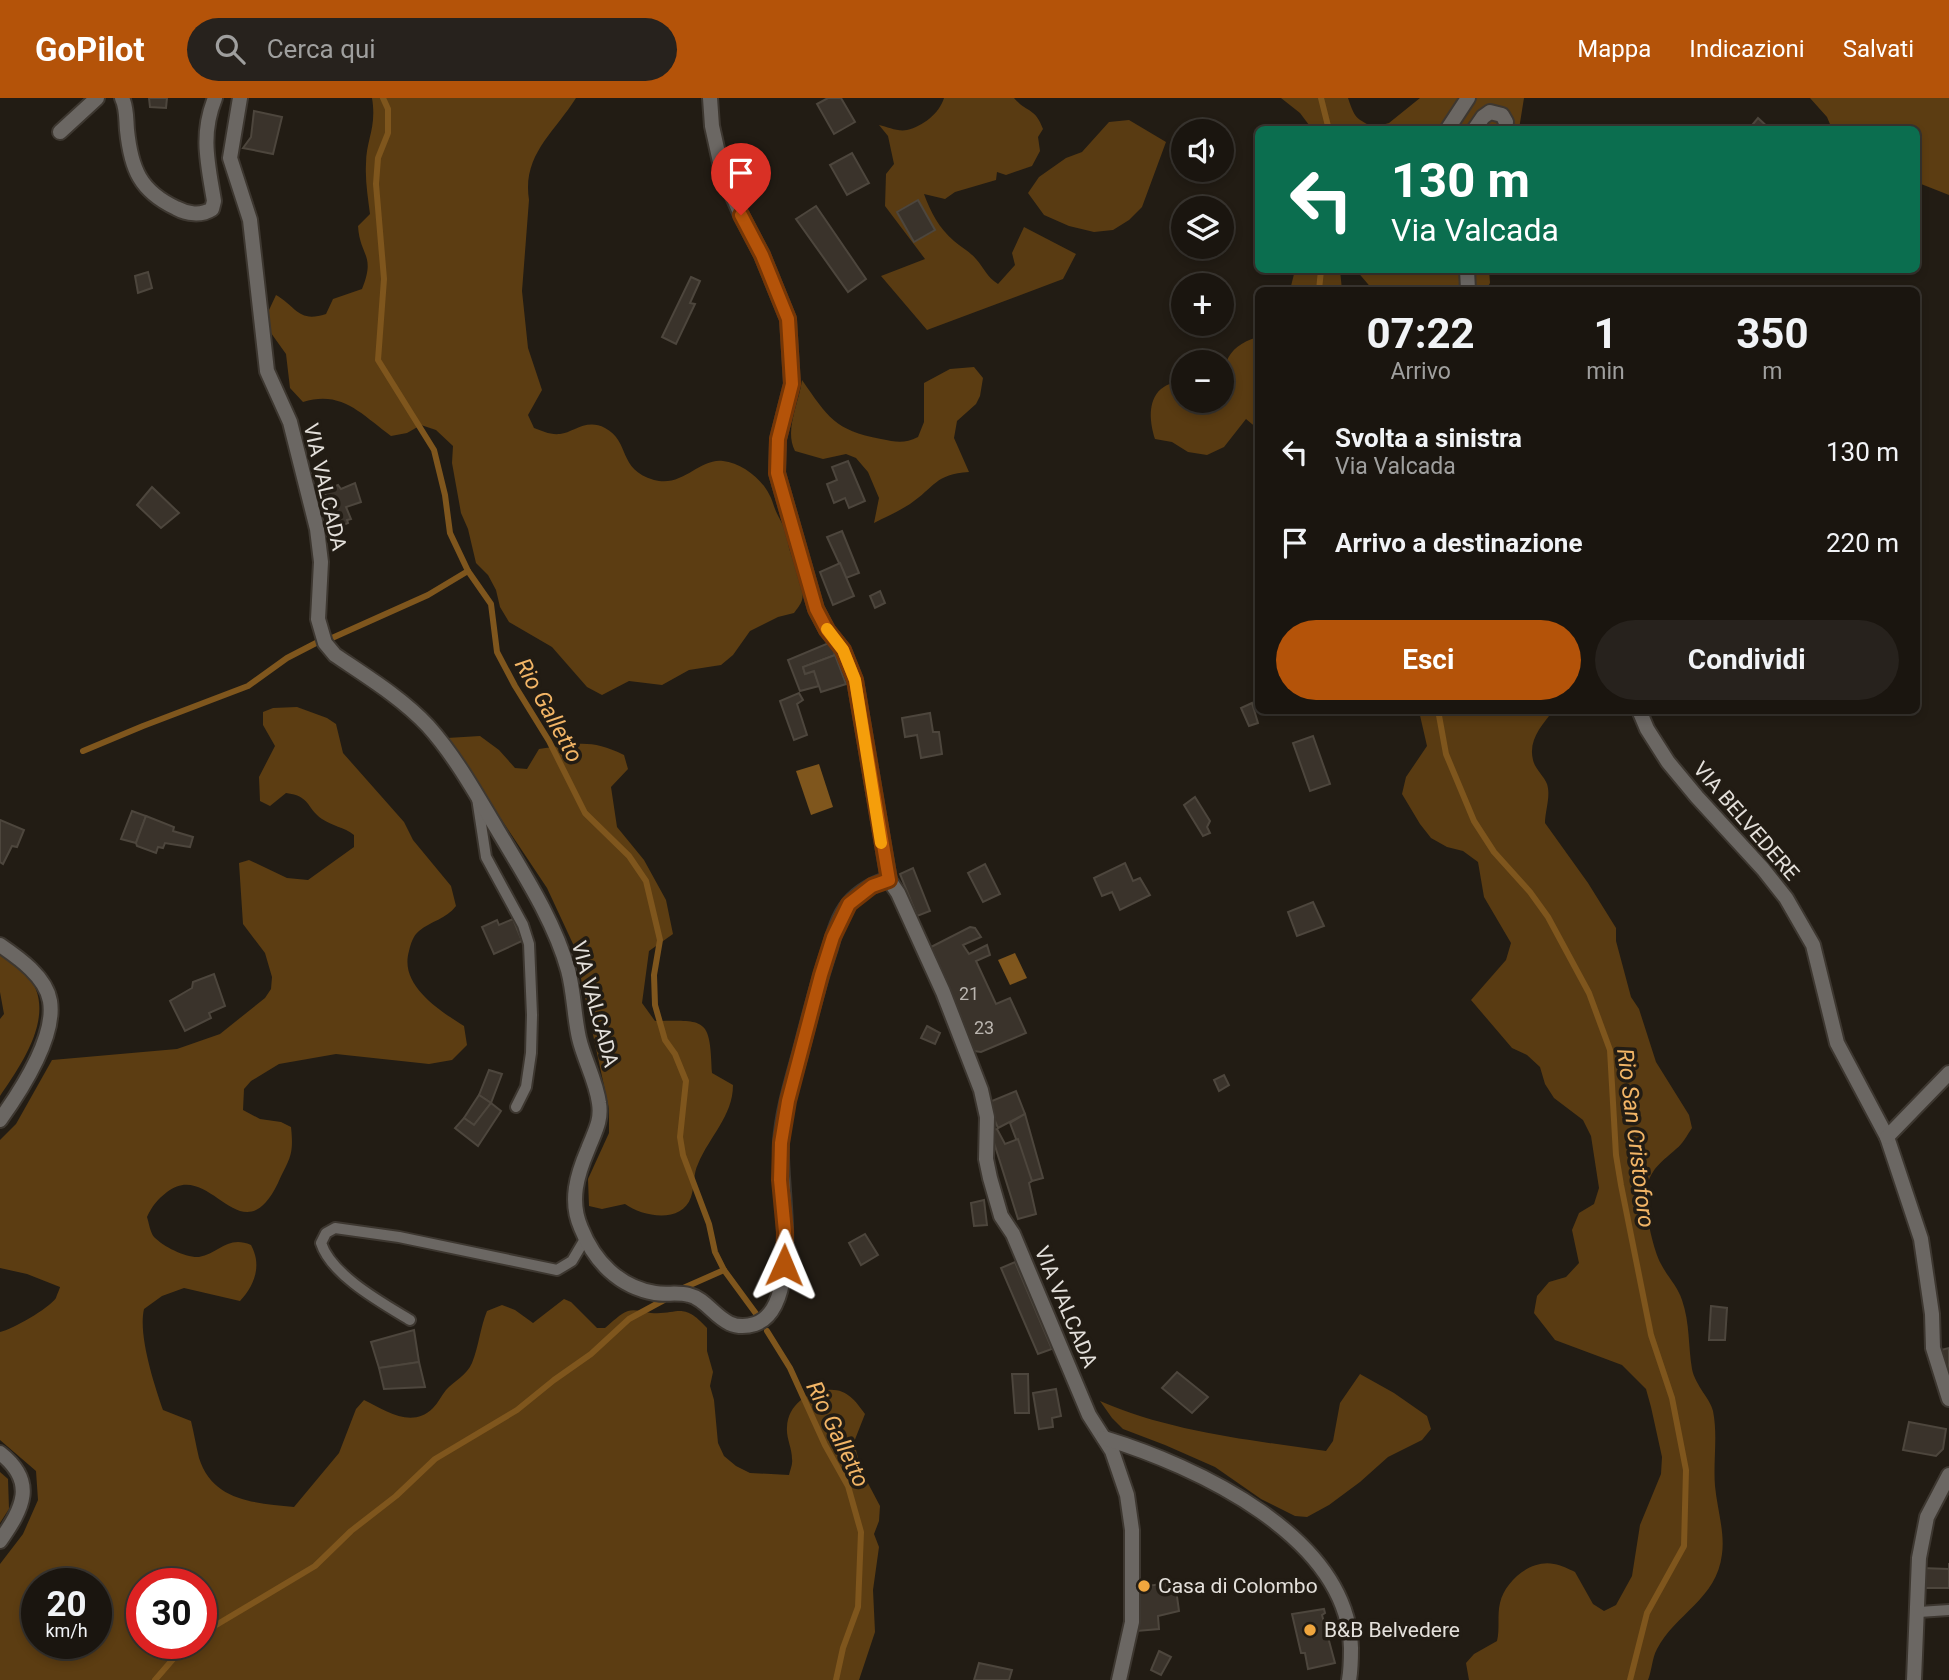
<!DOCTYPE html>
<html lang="it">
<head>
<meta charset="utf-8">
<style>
  :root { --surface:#1a150f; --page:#27221d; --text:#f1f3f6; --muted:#9f9f9e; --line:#38342f; --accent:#b45309 }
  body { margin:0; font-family:Roboto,sans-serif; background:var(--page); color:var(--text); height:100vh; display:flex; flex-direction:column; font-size:26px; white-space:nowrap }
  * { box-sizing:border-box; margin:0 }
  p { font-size:23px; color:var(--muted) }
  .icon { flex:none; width:38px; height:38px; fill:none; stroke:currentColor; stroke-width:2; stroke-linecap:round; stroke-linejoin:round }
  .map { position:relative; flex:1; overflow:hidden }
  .drawer { position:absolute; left:1255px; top:189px; width:665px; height:427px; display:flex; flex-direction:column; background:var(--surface); border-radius:10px; box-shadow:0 4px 10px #0003,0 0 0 2px var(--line) }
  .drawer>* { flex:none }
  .guide { position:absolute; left:1255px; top:28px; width:665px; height:147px; border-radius:10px; box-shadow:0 4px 10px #0003,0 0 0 2px var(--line); background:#0b6e4f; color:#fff; overflow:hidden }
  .tools { position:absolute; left:1171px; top:21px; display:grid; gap:14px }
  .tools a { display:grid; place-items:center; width:63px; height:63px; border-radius:50%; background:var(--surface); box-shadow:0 4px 10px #0003,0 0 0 2px var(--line); font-size:35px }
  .speed { position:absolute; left:21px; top:1470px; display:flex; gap:14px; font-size:35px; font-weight:700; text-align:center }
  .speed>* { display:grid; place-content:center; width:91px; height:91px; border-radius:50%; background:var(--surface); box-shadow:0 4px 10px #0003,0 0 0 2px var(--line); line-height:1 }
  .speed small { font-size:18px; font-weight:400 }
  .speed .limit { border:10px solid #d22; background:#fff; color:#111 }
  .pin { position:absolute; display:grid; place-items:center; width:60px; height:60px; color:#fff; margin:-72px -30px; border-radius:50% 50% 50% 0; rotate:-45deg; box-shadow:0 0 7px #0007 }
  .pin .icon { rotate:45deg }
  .me { position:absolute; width:77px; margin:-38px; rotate:1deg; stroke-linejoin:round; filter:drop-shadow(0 0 5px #0008) }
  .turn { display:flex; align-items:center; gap:24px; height:147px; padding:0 21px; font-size:32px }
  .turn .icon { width:91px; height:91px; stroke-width:2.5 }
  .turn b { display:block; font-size:49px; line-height:60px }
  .eta { display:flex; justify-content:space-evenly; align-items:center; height:119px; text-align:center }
  .eta b { font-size:42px; font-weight:700; line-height:49px }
  .cta { display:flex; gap:14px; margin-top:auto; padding:14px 21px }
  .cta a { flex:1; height:80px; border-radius:42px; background:var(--accent); color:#fff; font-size:28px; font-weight:700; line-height:80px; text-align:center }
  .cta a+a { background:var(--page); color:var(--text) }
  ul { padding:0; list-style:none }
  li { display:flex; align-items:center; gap:21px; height:91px; padding:0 21px }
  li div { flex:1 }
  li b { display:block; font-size:26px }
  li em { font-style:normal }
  header { display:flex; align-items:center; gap:42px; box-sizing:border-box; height:98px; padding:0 35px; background:var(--accent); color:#fff }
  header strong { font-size:33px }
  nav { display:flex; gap:38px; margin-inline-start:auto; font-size:24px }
  .search { width:490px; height:63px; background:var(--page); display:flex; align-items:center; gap:18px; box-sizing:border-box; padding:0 24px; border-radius:38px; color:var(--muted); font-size:26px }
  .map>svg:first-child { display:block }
  .green { fill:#593b12 }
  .forest { fill:#5c3d12; fill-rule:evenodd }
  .water { fill:#7f561d }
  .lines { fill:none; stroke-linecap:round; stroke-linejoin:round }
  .stream { stroke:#7f561d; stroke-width:6 }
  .building { fill:#3a332b; stroke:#4d463d; stroke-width:2 }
  .lane-casing { stroke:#3d3730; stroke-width:14 }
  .street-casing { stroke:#3d3730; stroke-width:18 }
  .lane { stroke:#6b6763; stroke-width:10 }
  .street { stroke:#6b6763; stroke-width:14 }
  .route-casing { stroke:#753606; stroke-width:18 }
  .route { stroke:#b45309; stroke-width:12 }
  .slow { stroke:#f59e0b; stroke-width:12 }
  .poi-dot { fill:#f0a63e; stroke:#221c14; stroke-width:2.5 }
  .labels { text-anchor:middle; stroke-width:7; stroke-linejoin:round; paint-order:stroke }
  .number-label { font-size:18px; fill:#bab5af }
  .street-label { font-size:21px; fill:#e4e0db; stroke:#221c14 }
  .poi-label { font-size:21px; fill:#e4e0db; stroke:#221c14; text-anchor:start }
  .water-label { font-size:23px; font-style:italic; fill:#f2b566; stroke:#221c14 }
</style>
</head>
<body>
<header>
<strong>GoPilot</strong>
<div class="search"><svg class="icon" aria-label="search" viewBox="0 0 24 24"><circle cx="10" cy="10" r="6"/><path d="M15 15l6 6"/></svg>Cerca qui</div>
<nav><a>Mappa</a><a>Indicazioni</a><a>Salvati</a></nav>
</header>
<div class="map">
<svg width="1949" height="1582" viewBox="0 0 1949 1582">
  <rect width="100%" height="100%" fill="#221c14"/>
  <!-- green -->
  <g class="green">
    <path d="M944 0H1014C1027 15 1035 9 1043 31L1038 39 1040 53 1032 68 1006 77 997 74 996 82 955 94 945 101 924 96C931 115 939 130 954 143 961 149 969 153 976 161 984 170 987 179 998 186L1015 167 1012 155 1024 129 1076 156 1063 181 927 232 881 178 925 161 885 108 886 76 894 66 888 38 879 27C888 29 898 34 907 32 923 28 939 16 944 0Z"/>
    <path d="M1281 0H1348C1356 24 1357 19 1375 31H1312L1300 15Z"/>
    <polygon points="1129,22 1166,44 1142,109 1129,122 1113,132 1094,134 1069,128 1044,117 1028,95 1039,79 1066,60 1082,54 1109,24"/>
    <polygon points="1295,172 1340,172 1342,192 1290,192"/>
    <path d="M1258 239V331L1246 321 1224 349 1207 357 1188 354 1172 344 1155 341C1150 325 1147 303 1161 291 1167 286 1177 283 1183 281V303H1222C1222 271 1223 249 1258 239Z"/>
    <path d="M1419 613H1553C1542 627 1528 642 1533 662 1535 671 1544 678 1547 686 1551 698 1545 713 1545 725L1588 785 1616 830V843L1631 899 1639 911 1656 964 1689 1017 1692 1030C1687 1037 1683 1046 1676 1051 1663 1063 1652 1069 1647 1088 1643 1106 1652 1149 1661 1166 1667 1178 1678 1189 1682 1202 1690 1225 1688 1248 1692 1271 1695 1287 1711 1302 1713 1313 1718 1338 1713 1363 1715 1388 1717 1410 1725 1434 1722 1456 1717 1501 1675 1516 1657 1551 1652 1560 1652 1572 1648 1582H1469L1466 1565 1474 1556 1497 1543C1500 1531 1497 1517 1500 1505 1505 1483 1531 1461 1554 1466 1561 1467 1569 1471 1575 1474L1593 1506 1604 1513 1616 1507 1632 1478 1640 1427 1661 1376 1662 1359 1651 1309 1646 1291 1622 1267 1555 1242 1534 1215 1537 1198 1549 1184 1566 1179 1579 1165 1572 1132 1579 1115 1594 1106 1599 1090 1591 1038 1583 1022 1554 1000 1545 986 1540 969 1527 957 1512 950 1471 902 1506 862 1511 845 1484 799 1478 764 1463 753 1447 749 1431 740 1420 726 1402 696 1406 679 1427 648Z"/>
    <path d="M1360 1276 1394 1295 1427 1318 1431 1331 1422 1342 1388 1359 1360 1384 1329 1407 1307 1419 1295 1418 1261 1401 1215 1369 1165 1347 1123 1331 1112 1320 1100 1303C1171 1334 1250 1342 1326 1353L1333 1343 1340 1305Z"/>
    <polygon points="0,1374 8,1381 9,1411 0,1425"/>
  </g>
  <!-- forest -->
  <g class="forest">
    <path d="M372 0H576C554 35 522 57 529 102L522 193 528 250 542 292 528 317 534 330C542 333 550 337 560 336 573 335 586 320 605 330 631 344 617 371 654 382 683 390 699 360 723 363 741 365 761 380 769 396 772 401 773 406 775 411 778 419 784 427 786 435 788 442 788 449 791 456 795 469 806 487 802 502 801 506 797 511 794 515L778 519 750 533 733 557 721 567 689 572 662 587 629 583 602 597 587 589 552 549 509 524 500 509 496 492 488 477 476 465 468 431 461 415 452 365 453 348 436 332 421 327 407 335 391 338C361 316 342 292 303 304L290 290 286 256 266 228 269 212 276 197C297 209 298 225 326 216L333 201 362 191C376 156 360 159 358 128L370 116C368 100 365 82 366 66 366 41 377 30 372 0Z"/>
    <polygon points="1420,0 1524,0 1519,31 1375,32 1374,29 1389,25"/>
    <polygon points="1810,0 1949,0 1949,97 1916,84 1916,32 1832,31 1827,19"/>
    <polygon points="1356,172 1489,172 1490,185 1486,192 1373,192"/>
    <path d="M974 269 983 280 980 298 976 306 957 323 954 340 969 374C935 376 935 389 910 406 899 413 886 419 874 425L879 400 868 374 856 360 846 356 823 361 795 353C784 332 799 305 802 282 828 319 834 332 881 341 896 344 904 346 918 339L924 324V285L950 271Z"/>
    <path d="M297 609 327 620 336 626 343 655 404 724 413 742 451 788 456 808C446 821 431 823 419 833 413 838 411 845 409 853 399 887 439 912 464 928L467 947 452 962 429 966 336 956 279 966 251 983 244 991 243 1012 260 1021 281 1024 291 1029C294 1058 290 1059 278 1085 241 1161 211 1060 167 1094 158 1101 152 1108 147 1119 149 1125 150 1134 154 1139 164 1149 186 1160 199 1159 219 1156 227 1137 251 1147 262 1167 255 1187 240 1203L184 1190 162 1198 144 1211C138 1237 154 1286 163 1312L191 1323C194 1335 196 1348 199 1360 213 1404 256 1405 294 1409L339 1355 356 1311 364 1302C386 1313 412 1331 433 1310 438 1305 441 1298 446 1292 454 1283 467 1277 472 1265 479 1248 480 1230 487 1213L502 1207 515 1212 533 1225 564 1201 571 1204 597 1230H605C612 1224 620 1216 628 1213 635 1211 643 1214 651 1215 680 1217 682 1203 707 1230V1253L713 1274 710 1288 714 1302 718 1345 724 1358 736 1368 750 1375 789 1377C790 1372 793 1366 792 1361 792 1350 786 1340 787 1329 788 1307 807 1294 827 1292 846 1290 855 1302 865 1316L854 1344 861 1372 880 1408 879 1423 874 1436 879 1449 873 1492 875 1534 859 1582H0V1466L23 1436 38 1402 36 1373 0 1342V1234C13 1231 48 1211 56 1200 56 1199 60 1190 60 1189L27 1176 0 1170V1042L16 1026 52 962 177 951 220 936 265 900 271 891 272 879 265 855 243 826 239 765 249 762 287 780 308 782 354 749V737C344 729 332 728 322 721 306 710 311 698 286 695L270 708 260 703 259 679 275 648 263 627V614L273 610ZM37 1486H96V1545H37ZM142 1486H201V1545H142Z"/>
    <path d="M480 638 499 652 515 670 527 671 539 651C575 646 590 640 624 657L628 671 611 689 617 729 644 762 666 802 673 836 649 853 642 905 655 923C707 922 710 920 712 975L733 987C733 1018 709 1039 698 1066 693 1076 695 1088 691 1099 682 1126 643 1119 625 1106L602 1111 589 1108 588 1081 609 1035V1011L574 848 547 790 447 640Z"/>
    <path d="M0 853C11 857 17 865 25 874 60 912 23 964 0 998V921L4 916 0 894Z"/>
  </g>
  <!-- water -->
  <g class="water">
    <polygon points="819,666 833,709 811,717 796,673"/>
    <polygon points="1015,855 1027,880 1010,887 998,862"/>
  </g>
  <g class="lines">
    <!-- stream -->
    <g class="stream">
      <polyline points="383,0 388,11 388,35 378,60 376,86 384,181 378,262 434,352 445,397 450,435 468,473 491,506 497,554 515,588 549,643 585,715 629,758 646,783 660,842 654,877 655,907 665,942 675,956 686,983 680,1039 683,1057 709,1126 715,1154 724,1172 757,1217"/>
      <polyline points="1321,0 1329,32"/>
      <polyline points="1319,192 1321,172"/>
      <polyline points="332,540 428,497 468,473"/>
      <polyline points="1438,612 1446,656 1474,723 1494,754 1530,794 1548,819 1589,895 1610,952 1616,1057 1621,1087 1651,1237 1672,1300 1686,1372 1684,1448 1647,1515 1630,1582"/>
      <polyline points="83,653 143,628 248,588 287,560 316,545"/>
      <polyline points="681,1191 724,1172"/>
      <polyline points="767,1233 790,1270 825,1347 848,1388 861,1434 858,1509 843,1550 836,1582"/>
      <polyline points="201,1536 315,1468 351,1433 396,1398 435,1361 517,1312 554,1282 591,1256 629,1221 664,1202"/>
      <polyline points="155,1582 187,1545"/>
    </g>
  </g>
  <!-- building -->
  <g class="building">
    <polygon points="149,0 167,0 166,10 150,9"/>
    <polygon points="828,0 841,0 855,24 834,36 817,6"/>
    <polygon points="254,13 282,19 273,56 243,50 251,39"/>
    <polygon points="1758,20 1771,32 1748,32"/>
    <polygon points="852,55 869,85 847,97 830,67"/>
    <polygon points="918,102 935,132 914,144 897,114"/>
    <polygon points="816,108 866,181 848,194 796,121"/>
    <polygon points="148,174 152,190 138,195 135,178"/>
    <polygon points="691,179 700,183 690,205 695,206 676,246 662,239"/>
    <polygon points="848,363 865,403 849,410 845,400 834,405 827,386 837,382 832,369"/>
    <polygon points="355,385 361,404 346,409 351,421 347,422 348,425 339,429 324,393 338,387 341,391"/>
    <polygon points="152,389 179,415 161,430 137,407"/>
    <polygon points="842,433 859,475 846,480 827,439"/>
    <polygon points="840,465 854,498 833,507 820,474"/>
    <polygon points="880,493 885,505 875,510 870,498"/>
    <polygon points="831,544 835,557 803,569 805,576 814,573 819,588 800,593 788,562"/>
    <polygon points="835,557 846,586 821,594 814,573 805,576 803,569"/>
    <polygon points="799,595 803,602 797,606 807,637 794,642 780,603"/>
    <polygon points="1252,605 1258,625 1249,628 1241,610"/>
    <polygon points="930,615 933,634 939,634 942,656 921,660 917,637 905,639 902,620"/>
    <polygon points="1313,638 1330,686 1310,693 1293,645"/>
    <polygon points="1195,699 1210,723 1207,729 1210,735 1203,738 1184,707"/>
    <polygon points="132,713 146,718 136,745 121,741"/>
    <polygon points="146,718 174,729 173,733 193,739 190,749 165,745 163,750 158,749 156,755 137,748 136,745"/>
    <polygon points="0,722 24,732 17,749 12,748 3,766 0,764"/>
    <polygon points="1125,765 1133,783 1140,780 1150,797 1120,812 1112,794 1102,798 1094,780"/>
    <polygon points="985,766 1000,796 983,804 968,775"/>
    <polygon points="913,770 930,813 917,818 900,776"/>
    <polygon points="1313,804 1324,828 1297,838 1288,814"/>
    <polygon points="513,821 522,843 494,856 482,829 497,822 499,827"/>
    <polygon points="970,829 975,830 981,839 963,847 969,856 987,847 990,857 976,863 996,906 1010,900 1026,935 981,954 974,953 969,946 927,851"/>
    <polygon points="214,876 225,908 209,915 211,920 185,933 170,903 192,890 193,884"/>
    <polygon points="927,928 940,935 935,946 921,940"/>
    <polygon points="489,972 502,976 491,1005 479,997"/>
    <polygon points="1224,977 1229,987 1219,993 1214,982"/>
    <polygon points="1016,993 1025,1016 998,1030 987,1005"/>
    <polygon points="479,997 491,1005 474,1027 464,1020"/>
    <polygon points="491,1005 501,1013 478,1048 455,1030 464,1020 474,1027"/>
    <polygon points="1025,1016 1043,1080 1032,1083 1010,1025"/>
    <polygon points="997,1031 1005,1046 1018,1041 1032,1083 1029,1085 1036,1116 1018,1121 990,1032"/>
    <polygon points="984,1102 987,1127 974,1128 971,1105"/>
    <polygon points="865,1136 878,1157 861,1167 849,1145"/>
    <polygon points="1015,1164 1052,1251 1038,1256 1001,1170"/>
    <polygon points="1711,1208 1727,1210 1725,1242 1709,1242"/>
    <polygon points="414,1232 419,1264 379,1270 371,1244"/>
    <polygon points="1949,1250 1949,1289 1941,1252"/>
    <polygon points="419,1264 425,1289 384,1291 379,1270"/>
    <polygon points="1177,1274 1208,1299 1192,1315 1162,1290"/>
    <polygon points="1012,1276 1028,1276 1029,1315 1015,1315"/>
    <polygon points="1056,1291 1061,1318 1052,1320 1053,1329 1039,1331 1033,1295"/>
    <polygon points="1909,1324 1946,1331 1943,1351 1936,1358 1903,1352"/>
    <polygon points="1949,1465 1949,1490 1920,1490 1922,1470 1949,1471"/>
    <polygon points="1175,1484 1179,1513 1158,1518 1159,1531 1137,1533 1134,1490"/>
    <polygon points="1324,1511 1325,1515 1322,1517 1335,1565 1308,1571 1305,1555 1301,1555 1292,1516"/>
    <polygon points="1159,1553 1171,1559 1161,1577 1151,1572"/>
    <polygon points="979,1565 1012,1572 1009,1582 974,1582"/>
  </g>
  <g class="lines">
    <defs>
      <g id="lane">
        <polyline points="477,700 486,759 523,827 529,846 532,917 531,955 526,989 516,1009"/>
        <path d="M410 1222C382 1205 331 1177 321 1145L326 1135 335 1130 399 1139 557 1172 572 1163 585 1141"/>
        <polyline points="1919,1514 1949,1512"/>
      </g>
      <g id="street">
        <path d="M122 0C127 10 126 21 127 32 131 71 140 93 176 110 187 116 201 118 212 111L214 103C208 66 200 37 215 0"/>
        <path d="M240 0 230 60 250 122 267 273 290 324 317 431 321 464 318 521 325 545 335 557C366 578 402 600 428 628 455 658 476 696 497 731 523 775 554 822 568 872 574 894 574 918 579 940 584 962 596 982 599 1005 602 1023 594 1035 588 1051 577 1077 569 1103 581 1130 594 1163 619 1189 655 1195 666 1197 678 1194 689 1197 712 1202 721 1237 755 1226 804 1209 778 1084 781 1044 783 1014 792 985 800 956 809 921 818 885 830 850 834 836 839 818 849 806 858 795 875 784 889 782L898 795 943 894 981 992 987 1019 986 1061 990 1080 1001 1118 1013 1136 1089 1317 1112 1353 1127 1397 1132 1432V1524L1119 1582"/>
        <polyline points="710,0 712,28 722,73 741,117 762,157 788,221 792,286 778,341 777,375 816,511 827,532 843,552 855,582 889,782"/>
        <polyline points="1447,32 1468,0"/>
        <polyline points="1474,32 1483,19 1490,14 1502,17 1506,24 1505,32"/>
        <polyline points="60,34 97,0"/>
        <polyline points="1467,172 1468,192"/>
        <polyline points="1639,612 1647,631 1668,664 1697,699 1763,771 1786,800 1813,847 1837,945 1887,1039 1921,1141 1932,1216 1933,1250 1949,1301"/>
        <path d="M0 847C19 860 46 879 50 903 56 939 20 994 0 1022"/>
        <polyline points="1887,1039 1949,975"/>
        <path d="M1104 1340C1196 1368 1348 1438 1351 1550 1351 1561 1351 1571 1349 1582"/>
        <path d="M0 1355C37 1384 23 1410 0 1443"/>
        <polyline points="1914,1582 1919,1460 1927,1419 1949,1377"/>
      </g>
    </defs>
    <!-- lane casing -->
    <use href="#lane" class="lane-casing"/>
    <!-- street casing -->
    <use href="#street" class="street-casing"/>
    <!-- lane -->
    <use href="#lane" class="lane"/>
    <!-- street -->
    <use href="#street" class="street"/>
  </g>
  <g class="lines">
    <defs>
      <polyline id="route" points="741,117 762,157 788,221 792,286 778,341 777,375 816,511 827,532 843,552 855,582 889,782 872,788 849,806 833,839 821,877 788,1003 781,1045 780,1082 785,1134 784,1167"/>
    </defs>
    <!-- route casing -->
    <use href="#route" class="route-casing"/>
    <!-- route -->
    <use href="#route" class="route"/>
    <!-- slow -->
    <polyline class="slow" points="827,531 843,552 855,582 881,745"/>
  </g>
  <!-- markers -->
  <g class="poi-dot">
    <circle cx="1144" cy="1488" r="7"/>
    <circle cx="1310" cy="1532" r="7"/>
  </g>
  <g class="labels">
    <!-- number labels -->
    <g class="number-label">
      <text x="969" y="902">21</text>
      <text x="984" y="936">23</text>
    </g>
    <!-- street labels -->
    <g class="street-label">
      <text transform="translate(325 389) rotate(77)" y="7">VIA VALCADA</text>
      <text transform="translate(1746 723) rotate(49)" y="7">VIA BELVEDERE</text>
      <text transform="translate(595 906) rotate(75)" y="7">VIA VALCADA</text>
      <text transform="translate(1066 1209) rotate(67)" y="7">VIA VALCADA</text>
    </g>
    <!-- poi labels -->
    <g class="poi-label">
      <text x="1158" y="1495">Casa di Colombo</text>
      <text x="1324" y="1539">B&amp;B Belvedere</text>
    </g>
    <!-- water labels -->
    <g class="water-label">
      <text transform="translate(549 612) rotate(61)" y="8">Rio Galletto</text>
      <text transform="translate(1636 1040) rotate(83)" y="8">Rio San Cristoforo</text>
      <text transform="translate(838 1336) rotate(64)" y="8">Rio Galletto</text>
    </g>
  </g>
</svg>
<div class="tools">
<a><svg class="icon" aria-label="sound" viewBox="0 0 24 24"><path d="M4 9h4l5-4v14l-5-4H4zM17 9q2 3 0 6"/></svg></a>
<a><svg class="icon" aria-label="layers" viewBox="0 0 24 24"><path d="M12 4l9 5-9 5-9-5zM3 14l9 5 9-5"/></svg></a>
<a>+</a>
<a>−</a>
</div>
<div class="speed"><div>20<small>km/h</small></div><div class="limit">30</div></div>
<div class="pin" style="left:741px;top:117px;background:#d93025"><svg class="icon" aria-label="arrive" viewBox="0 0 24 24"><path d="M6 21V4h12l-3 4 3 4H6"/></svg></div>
<svg class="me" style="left:784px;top:1167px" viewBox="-20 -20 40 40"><path d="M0-17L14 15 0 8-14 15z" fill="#b45309" stroke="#fff" stroke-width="4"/></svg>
<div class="guide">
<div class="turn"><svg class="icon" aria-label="left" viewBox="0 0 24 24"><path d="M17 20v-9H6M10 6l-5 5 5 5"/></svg><div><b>130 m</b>Via Valcada</div></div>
</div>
<section class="drawer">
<div class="eta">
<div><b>07:22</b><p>Arrivo</p></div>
<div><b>1</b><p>min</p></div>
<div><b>350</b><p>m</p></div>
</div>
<ul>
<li><svg class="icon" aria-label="left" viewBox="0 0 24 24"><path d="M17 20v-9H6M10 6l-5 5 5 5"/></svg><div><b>Svolta a sinistra</b><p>Via Valcada</p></div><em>130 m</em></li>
<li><svg class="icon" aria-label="arrive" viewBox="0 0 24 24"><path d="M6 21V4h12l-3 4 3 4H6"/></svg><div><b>Arrivo a destinazione</b></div><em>220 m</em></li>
</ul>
<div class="cta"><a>Esci</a><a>Condividi</a></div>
</section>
</div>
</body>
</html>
